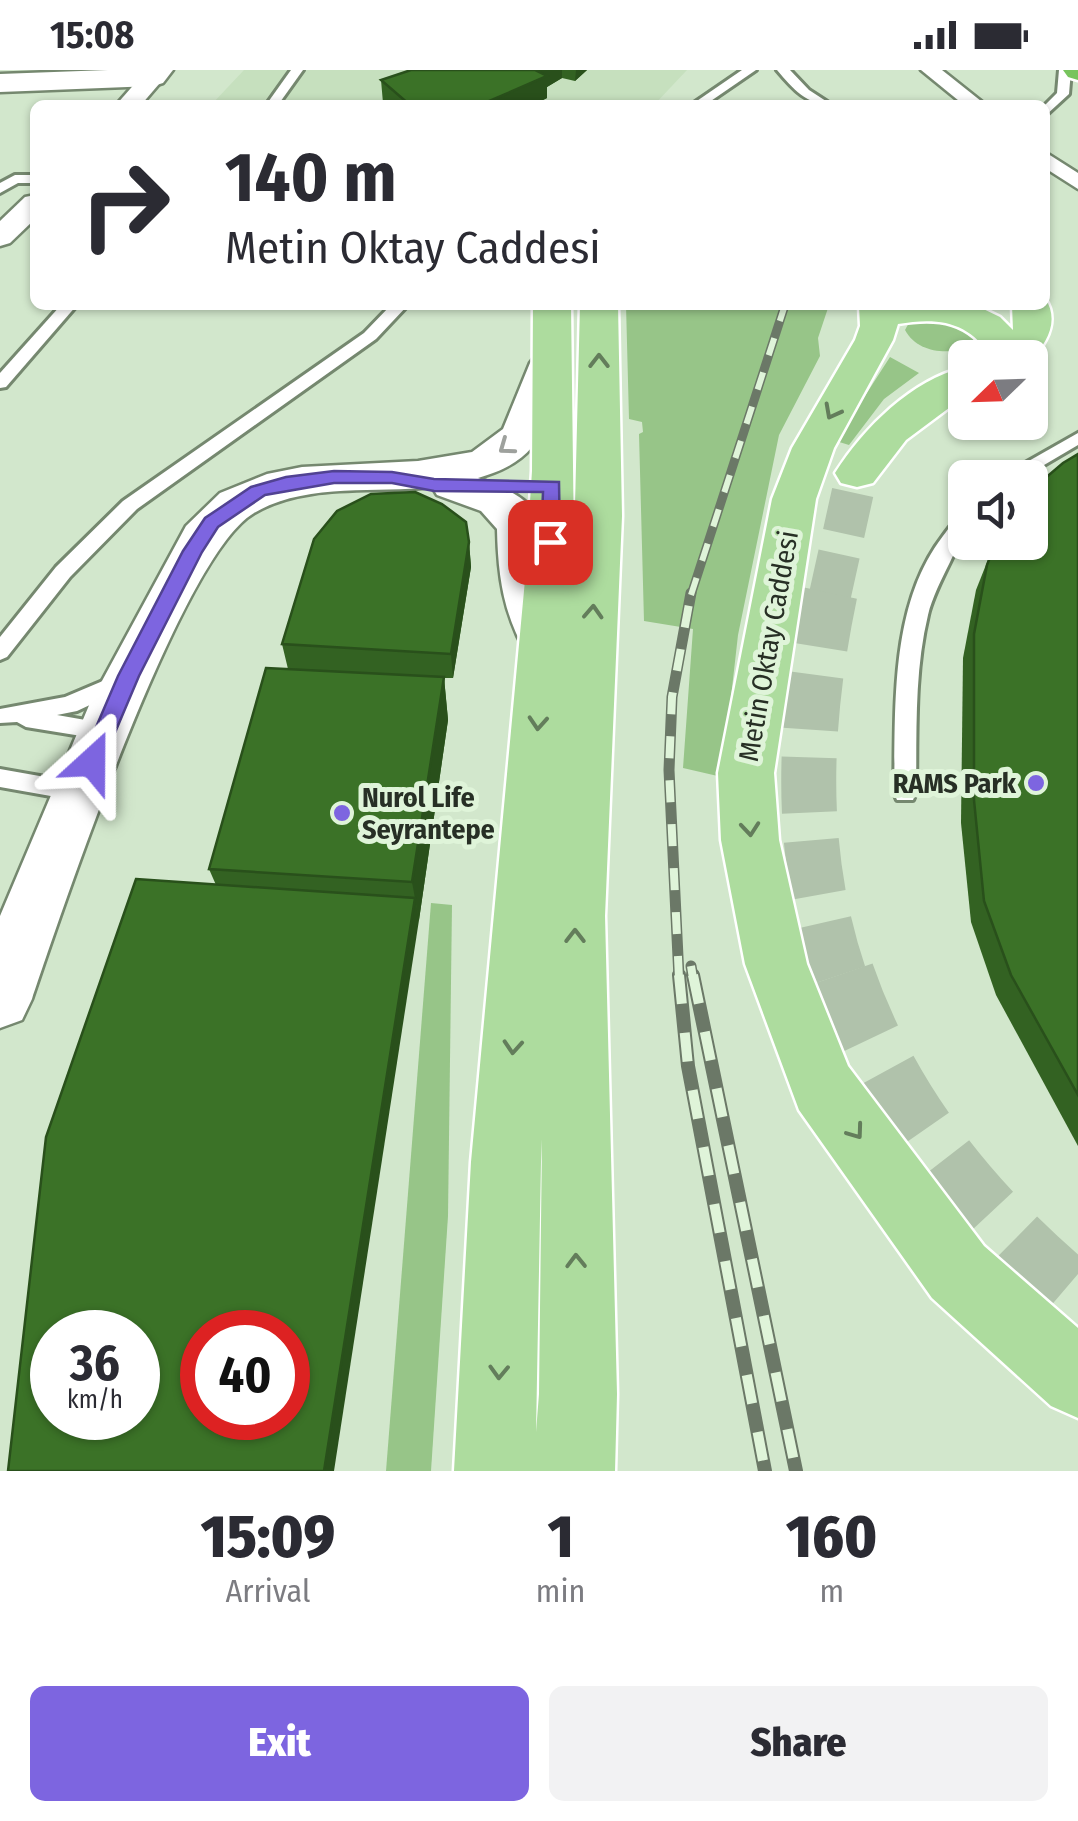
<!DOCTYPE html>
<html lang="en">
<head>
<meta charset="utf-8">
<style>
  :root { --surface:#fff; --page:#f2f2f3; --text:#2b2b33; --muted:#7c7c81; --accent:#7d65e0 }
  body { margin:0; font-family:"Fira Sans Condensed",sans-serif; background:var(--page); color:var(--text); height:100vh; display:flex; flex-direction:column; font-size:38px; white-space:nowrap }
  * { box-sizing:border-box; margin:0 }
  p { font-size:32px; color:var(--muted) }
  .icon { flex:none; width:55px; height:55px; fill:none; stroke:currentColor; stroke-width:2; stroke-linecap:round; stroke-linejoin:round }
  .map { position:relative; height:1401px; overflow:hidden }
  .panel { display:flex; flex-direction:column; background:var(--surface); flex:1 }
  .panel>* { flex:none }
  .hud { position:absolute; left:30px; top:30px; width:1020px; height:210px; border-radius:15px; box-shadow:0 2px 8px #0004; background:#fff; color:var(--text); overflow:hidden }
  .needle { width:65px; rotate:247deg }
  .fabs { position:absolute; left:948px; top:270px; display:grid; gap:20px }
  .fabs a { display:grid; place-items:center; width:100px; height:100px; border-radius:15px; background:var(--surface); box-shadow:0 2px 8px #0004; font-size:50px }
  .speed { position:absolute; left:30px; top:1240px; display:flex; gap:20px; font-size:50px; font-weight:700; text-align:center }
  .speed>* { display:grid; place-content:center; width:130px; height:130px; border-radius:50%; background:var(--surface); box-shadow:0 2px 8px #0004; line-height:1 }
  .speed small { font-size:25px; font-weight:400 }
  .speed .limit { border:15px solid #d22; background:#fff; color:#111 }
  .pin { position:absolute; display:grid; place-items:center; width:85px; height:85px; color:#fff; margin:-42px; border-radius:20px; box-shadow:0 5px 15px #0006 }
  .me { position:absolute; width:110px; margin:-55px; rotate:24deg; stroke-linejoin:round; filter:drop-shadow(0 0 8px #0008) }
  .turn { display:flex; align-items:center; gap:35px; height:210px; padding:0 30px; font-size:45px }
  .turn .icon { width:130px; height:130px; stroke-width:2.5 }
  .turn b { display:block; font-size:70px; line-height:85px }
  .eta { display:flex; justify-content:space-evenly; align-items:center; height:170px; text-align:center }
  .eta b { font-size:60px; font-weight:800; line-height:70px }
  .button { display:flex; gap:20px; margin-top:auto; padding:20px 30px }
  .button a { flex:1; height:115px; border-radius:15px; background:var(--accent); color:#fff; font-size:40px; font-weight:800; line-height:115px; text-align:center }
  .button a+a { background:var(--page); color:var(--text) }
  .status { display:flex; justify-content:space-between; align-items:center; height:70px; padding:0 50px; background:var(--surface); direction:ltr }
  .status svg { height:28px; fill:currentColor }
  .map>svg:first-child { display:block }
  .built { fill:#c6e0be }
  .green { fill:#97c588 }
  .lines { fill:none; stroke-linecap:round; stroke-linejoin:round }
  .primary-tunnel-far2 { stroke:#b0c2ab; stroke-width:42; stroke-dasharray:42 21; stroke-linecap:butt }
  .primary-tunnel-far1 { stroke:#b0c2ab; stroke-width:55; stroke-dasharray:55 28; stroke-linecap:butt }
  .primary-tunnel { stroke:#b0c2ab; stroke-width:71; stroke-dasharray:71 36; stroke-linecap:butt }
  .service-casing { stroke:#75886f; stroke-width:6 }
  .pedestrian-casing { stroke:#75886f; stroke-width:5 }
  .minor-casing { stroke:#75886f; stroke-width:5 }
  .tertiary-casing { stroke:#75886f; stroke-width:5 }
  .primary-casing { stroke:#fff; stroke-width:5 }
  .motorway-casing { stroke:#fff; stroke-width:5 }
  .service { fill:#fff; fill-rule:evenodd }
  .pedestrian { fill:#fff; fill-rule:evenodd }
  .minor { fill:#fff; fill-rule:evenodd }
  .tertiary { fill:#fff; fill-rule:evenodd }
  .primary { fill:#addc9e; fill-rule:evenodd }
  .motorway { fill:#77c45d; fill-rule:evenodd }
  .rail-far2-casing { stroke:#6b7867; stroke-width:9 }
  .rail-far1-casing { stroke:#6b7867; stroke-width:11 }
  .rail-casing { stroke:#6b7867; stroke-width:14 }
  .rail-far2 { stroke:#dff4d9; stroke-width:6; stroke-dasharray:18; stroke-linecap:butt }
  .rail-far1 { stroke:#dff4d9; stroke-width:8; stroke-dasharray:22; stroke-linecap:butt }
  .rail { stroke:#dff4d9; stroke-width:10; stroke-dasharray:29; stroke-linecap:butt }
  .wall { fill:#336222 }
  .shaded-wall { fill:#29501b }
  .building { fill:#3b7227; stroke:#29501b; stroke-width:2.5; fill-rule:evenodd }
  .oneway { stroke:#637d5b }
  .oneway2 { stroke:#9ea19d }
  .route { fill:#7d65e0; stroke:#514292; stroke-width:2.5 }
  .poi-dot { fill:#7d65e0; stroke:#dff4d9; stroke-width:4 }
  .labels { text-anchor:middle; stroke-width:10; stroke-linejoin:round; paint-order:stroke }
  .street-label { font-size:28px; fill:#272f25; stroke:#dff4d9 }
  .poi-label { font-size:28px; font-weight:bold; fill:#272f25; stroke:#dff4d9; text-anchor:end }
</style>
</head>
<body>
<div class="status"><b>15:08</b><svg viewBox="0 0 49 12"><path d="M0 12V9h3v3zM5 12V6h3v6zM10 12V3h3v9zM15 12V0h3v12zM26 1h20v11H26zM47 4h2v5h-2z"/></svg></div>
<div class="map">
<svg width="1078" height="1401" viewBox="0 0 1078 1401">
  <rect width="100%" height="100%" fill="#d2e7cc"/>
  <!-- built -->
  <polygon class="built" points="244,0 687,0 654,35 211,35"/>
  <!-- green -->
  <g class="green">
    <polygon points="626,235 829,235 818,268 820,286 779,365 738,565 722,707 683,698 693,559 644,551 639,364 643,362 642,352 629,349"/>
    <path d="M949 246 975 267 967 278C945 285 917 282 905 260L911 249Z"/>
    <polygon points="890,287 919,303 884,329 849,375 836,371"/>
    <polygon points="431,833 452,835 448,1146 431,1401 386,1401"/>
  </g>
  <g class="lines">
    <!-- primary-tunnel-far2 -->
    <polyline class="primary-tunnel-far2" points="830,525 857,403"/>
    <!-- primary-tunnel-far1 -->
    <path class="primary-tunnel-far1" d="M830 523C803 652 797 782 840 908"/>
    <!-- primary-tunnel -->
    <path class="primary-tunnel" d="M839 905C885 1038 971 1143 1078 1231"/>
    <defs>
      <g id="service">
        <polygon points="291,0 303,0 278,35 266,35"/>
        <polygon points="742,0 756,0 705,35 691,35"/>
        <path d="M777 0H790L809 20 832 35C807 35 793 19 777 0Z"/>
        <polygon points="1059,0 1071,0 1069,24 1045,46 1045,35 1057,23"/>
        <polygon points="35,105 35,113 18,113 0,123 0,113 15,105"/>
        <polygon points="61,235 77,235 6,317 0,318 0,303"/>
        <polygon points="391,235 408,235 376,269 137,439 70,507 7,587 0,590 0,567 56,497 123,431 364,263"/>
        <polygon points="1078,363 1078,375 1022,408 999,408"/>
        <path d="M965 445C965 474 936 511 928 545 914 603 917 664 916 723L913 730H897L894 723C896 639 889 536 943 466 950 457 955 448 965 445Z"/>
        <polygon points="117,605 124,607 128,613 124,619 77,641 57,645 114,655 117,661 114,667 106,670 26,657 17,652 0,653 0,639 65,627"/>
        <polygon points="0,699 79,713 87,715 90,722 87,729 79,731 0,717"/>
      </g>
      <g id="pedestrian">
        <polygon points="921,0 942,0 986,35 964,35"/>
        <polygon points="1045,82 1078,103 1078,119 1045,98"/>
      </g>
      <g id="minor">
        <polygon points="154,0 165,7 141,35 116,35 145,2"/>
        <polygon points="35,125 35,149 10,173 0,176 0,151 25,127"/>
      </g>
      <g id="tertiary">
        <polygon points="108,0 173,0 163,13 153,16 0,22 0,4"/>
        <path d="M550 281 564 285 570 293C540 350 552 387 478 408 550 434 536 446 546 510 549 532 559 551 569 570L562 583 544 588 526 583C503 542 498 506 497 459L481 441 437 425 432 417C374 424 307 412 254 443 181 485 63 837 32 929L22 950 0 958V846L90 633 186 456 220 423 267 404 302 397 418 391 472 382 503 359 530 293 536 285Z"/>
      </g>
      <g id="primary">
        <path d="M1045 228C1060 251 1047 273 1030 291V288H992C969 251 938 247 898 254L893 270 834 378 816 429 774 703 779 770 807 894 848 996 984 1176 1078 1258V1348L1051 1336 932 1228 799 1040 745 894 721 770 718 703 772 429 792 378 855 270 860 256 859 235H975L1000 247 1013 260 1012 235H1045Z"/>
        <path d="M533 235H571L574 476 580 235H618L622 446 605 846 617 1324 615 1401H454L471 1092 525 510 532 401ZM542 1069 539 1324 536 1362 541 1092Z"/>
        <path d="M965 297V326L906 370 873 413 857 417 841 413 835 403C864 358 911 310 965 297Z"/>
      </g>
      <polygon id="motorway" points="1063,0 1078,0 1078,10 1068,7"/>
    </defs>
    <!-- service casing -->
    <use href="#service" class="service-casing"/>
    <!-- pedestrian casing -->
    <use href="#pedestrian" class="pedestrian-casing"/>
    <!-- minor casing -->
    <use href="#minor" class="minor-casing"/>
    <!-- tertiary casing -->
    <use href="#tertiary" class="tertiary-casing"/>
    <!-- primary casing -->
    <use href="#primary" class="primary-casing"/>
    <!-- motorway casing -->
    <use href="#motorway" class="motorway-casing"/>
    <!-- service -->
    <use href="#service" class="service"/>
    <!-- pedestrian -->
    <use href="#pedestrian" class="pedestrian"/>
    <!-- minor -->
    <use href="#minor" class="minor"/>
    <!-- tertiary -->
    <use href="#tertiary" class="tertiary"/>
    <!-- primary -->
    <use href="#primary" class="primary"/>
    <!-- motorway -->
    <use href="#motorway" class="motorway"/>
    <defs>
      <polyline id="rail-far2" points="691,525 785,235"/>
      <g id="rail-far1">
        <polyline points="691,896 693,908"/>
        <polyline points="679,908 669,700 672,627 691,523"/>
      </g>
      <g id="rail">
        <polyline points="679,905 688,996 765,1401"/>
        <polyline points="693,905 796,1401"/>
      </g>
    </defs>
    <!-- rail-far2 casing -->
    <use href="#rail-far2" class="rail-far2-casing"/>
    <!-- rail-far1 casing -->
    <use href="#rail-far1" class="rail-far1-casing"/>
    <!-- rail casing -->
    <use href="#rail" class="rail-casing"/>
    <!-- rail-far2 -->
    <use href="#rail-far2" class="rail-far2"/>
    <!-- rail-far1 -->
    <use href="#rail-far1" class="rail-far1"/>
    <!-- rail -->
    <use href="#rail" class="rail"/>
  </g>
  <!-- wall -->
  <g class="wall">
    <polygon points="411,0 587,0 575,11 562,8 547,17 547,28 533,35 385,35 383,33 381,10"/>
    <polygon points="1078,384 1078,1076 996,925 971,852 961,753 963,588 976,520 995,472"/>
    <polygon points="469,472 471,497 453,608 444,608 448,650 419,850 216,815 209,799 402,605 288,599 282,574"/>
  </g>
  <!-- shaded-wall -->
  <g class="shaded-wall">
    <polygon points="539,0 562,0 562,8 547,17 547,28 533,35 480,35"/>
    <polygon points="576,0 587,0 575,11"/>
    <polygon points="469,472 471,497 453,608 451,584"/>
    <polygon points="444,607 448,650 419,850 412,812"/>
    <polygon points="415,828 419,850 334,1401 324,1401"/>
  </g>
  <!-- building -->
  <g class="building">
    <polygon points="411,0 539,0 537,1 547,6 480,35 410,35 381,10"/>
    <polygon points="1078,384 1078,1025 1011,905 984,831 974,730 974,564 987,495 996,472 1030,472 1030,421 1063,393"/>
    <polygon points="415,422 442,434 466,452 469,472 451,584 282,574 314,469 337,441 371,424"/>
    <polygon points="266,598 444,607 412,812 209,799"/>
    <path d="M136 809 415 828 324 1401H8L46 1067ZM52 1262H138V1348H52ZM202 1262H288V1348H202Z"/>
  </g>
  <!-- one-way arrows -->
  <defs><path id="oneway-chevron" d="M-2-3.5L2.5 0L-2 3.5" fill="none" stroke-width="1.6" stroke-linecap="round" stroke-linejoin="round" transform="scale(2.5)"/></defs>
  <g class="oneway">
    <use href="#oneway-chevron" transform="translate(599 291) rotate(-90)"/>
    <use href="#oneway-chevron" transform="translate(832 342) rotate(118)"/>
    <use href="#oneway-chevron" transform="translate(593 542) rotate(-87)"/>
    <use href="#oneway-chevron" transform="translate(538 653) rotate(94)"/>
    <use href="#oneway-chevron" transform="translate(750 759) rotate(85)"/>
    <use href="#oneway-chevron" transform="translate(575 866) rotate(-90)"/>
    <use href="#oneway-chevron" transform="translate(513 977) rotate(94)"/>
    <use href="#oneway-chevron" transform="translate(856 1062) rotate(54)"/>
    <use href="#oneway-chevron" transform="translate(576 1191) rotate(-91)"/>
    <use href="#oneway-chevron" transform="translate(499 1302) rotate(92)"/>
  </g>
  <use class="oneway2" href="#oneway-chevron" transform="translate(506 377) rotate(144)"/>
  <!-- route -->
  <polygon class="route" points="334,401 392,402 434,409 559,412 560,472 550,479 541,472 543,422 434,421 392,413 334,413 265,425 218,457 202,482 139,606 100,698 85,698 81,692 118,606 183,481 205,448 251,417 286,407"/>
  <!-- markers -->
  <g class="poi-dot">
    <circle cx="1036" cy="713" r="10"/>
    <circle cx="342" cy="743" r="10"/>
  </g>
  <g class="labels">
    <!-- street labels -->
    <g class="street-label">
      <text transform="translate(768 576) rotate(-80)" y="10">Metin Oktay Caddesi</text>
    </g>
    <!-- poi labels -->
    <g class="poi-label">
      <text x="1016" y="723">RAMS Park</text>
      <text x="362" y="737" text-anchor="start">Nurol Life<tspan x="362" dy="32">Seyrantepe</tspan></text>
    </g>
  </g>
</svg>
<div class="fabs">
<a><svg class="needle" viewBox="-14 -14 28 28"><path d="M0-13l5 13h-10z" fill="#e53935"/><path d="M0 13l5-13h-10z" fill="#7c7c81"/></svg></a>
<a><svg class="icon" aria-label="sound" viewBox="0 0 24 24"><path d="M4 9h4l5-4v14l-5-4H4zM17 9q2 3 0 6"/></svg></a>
</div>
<div class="speed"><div>36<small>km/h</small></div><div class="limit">40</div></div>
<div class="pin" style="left:550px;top:472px;background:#d93025"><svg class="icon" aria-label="arrive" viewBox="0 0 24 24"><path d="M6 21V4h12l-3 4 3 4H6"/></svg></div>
<svg class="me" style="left:92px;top:692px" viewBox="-20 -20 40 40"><path d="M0-17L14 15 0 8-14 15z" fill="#7d65e0" stroke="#fff" stroke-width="4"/></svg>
<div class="hud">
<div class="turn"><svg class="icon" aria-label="right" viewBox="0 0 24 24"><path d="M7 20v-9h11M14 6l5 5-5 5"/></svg><div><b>140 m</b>Metin Oktay Caddesi</div></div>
</div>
</div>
<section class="panel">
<div class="eta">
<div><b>15:09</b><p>Arrival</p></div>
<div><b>1</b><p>min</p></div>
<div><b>160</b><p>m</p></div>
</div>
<div class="button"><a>Exit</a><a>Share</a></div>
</section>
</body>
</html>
